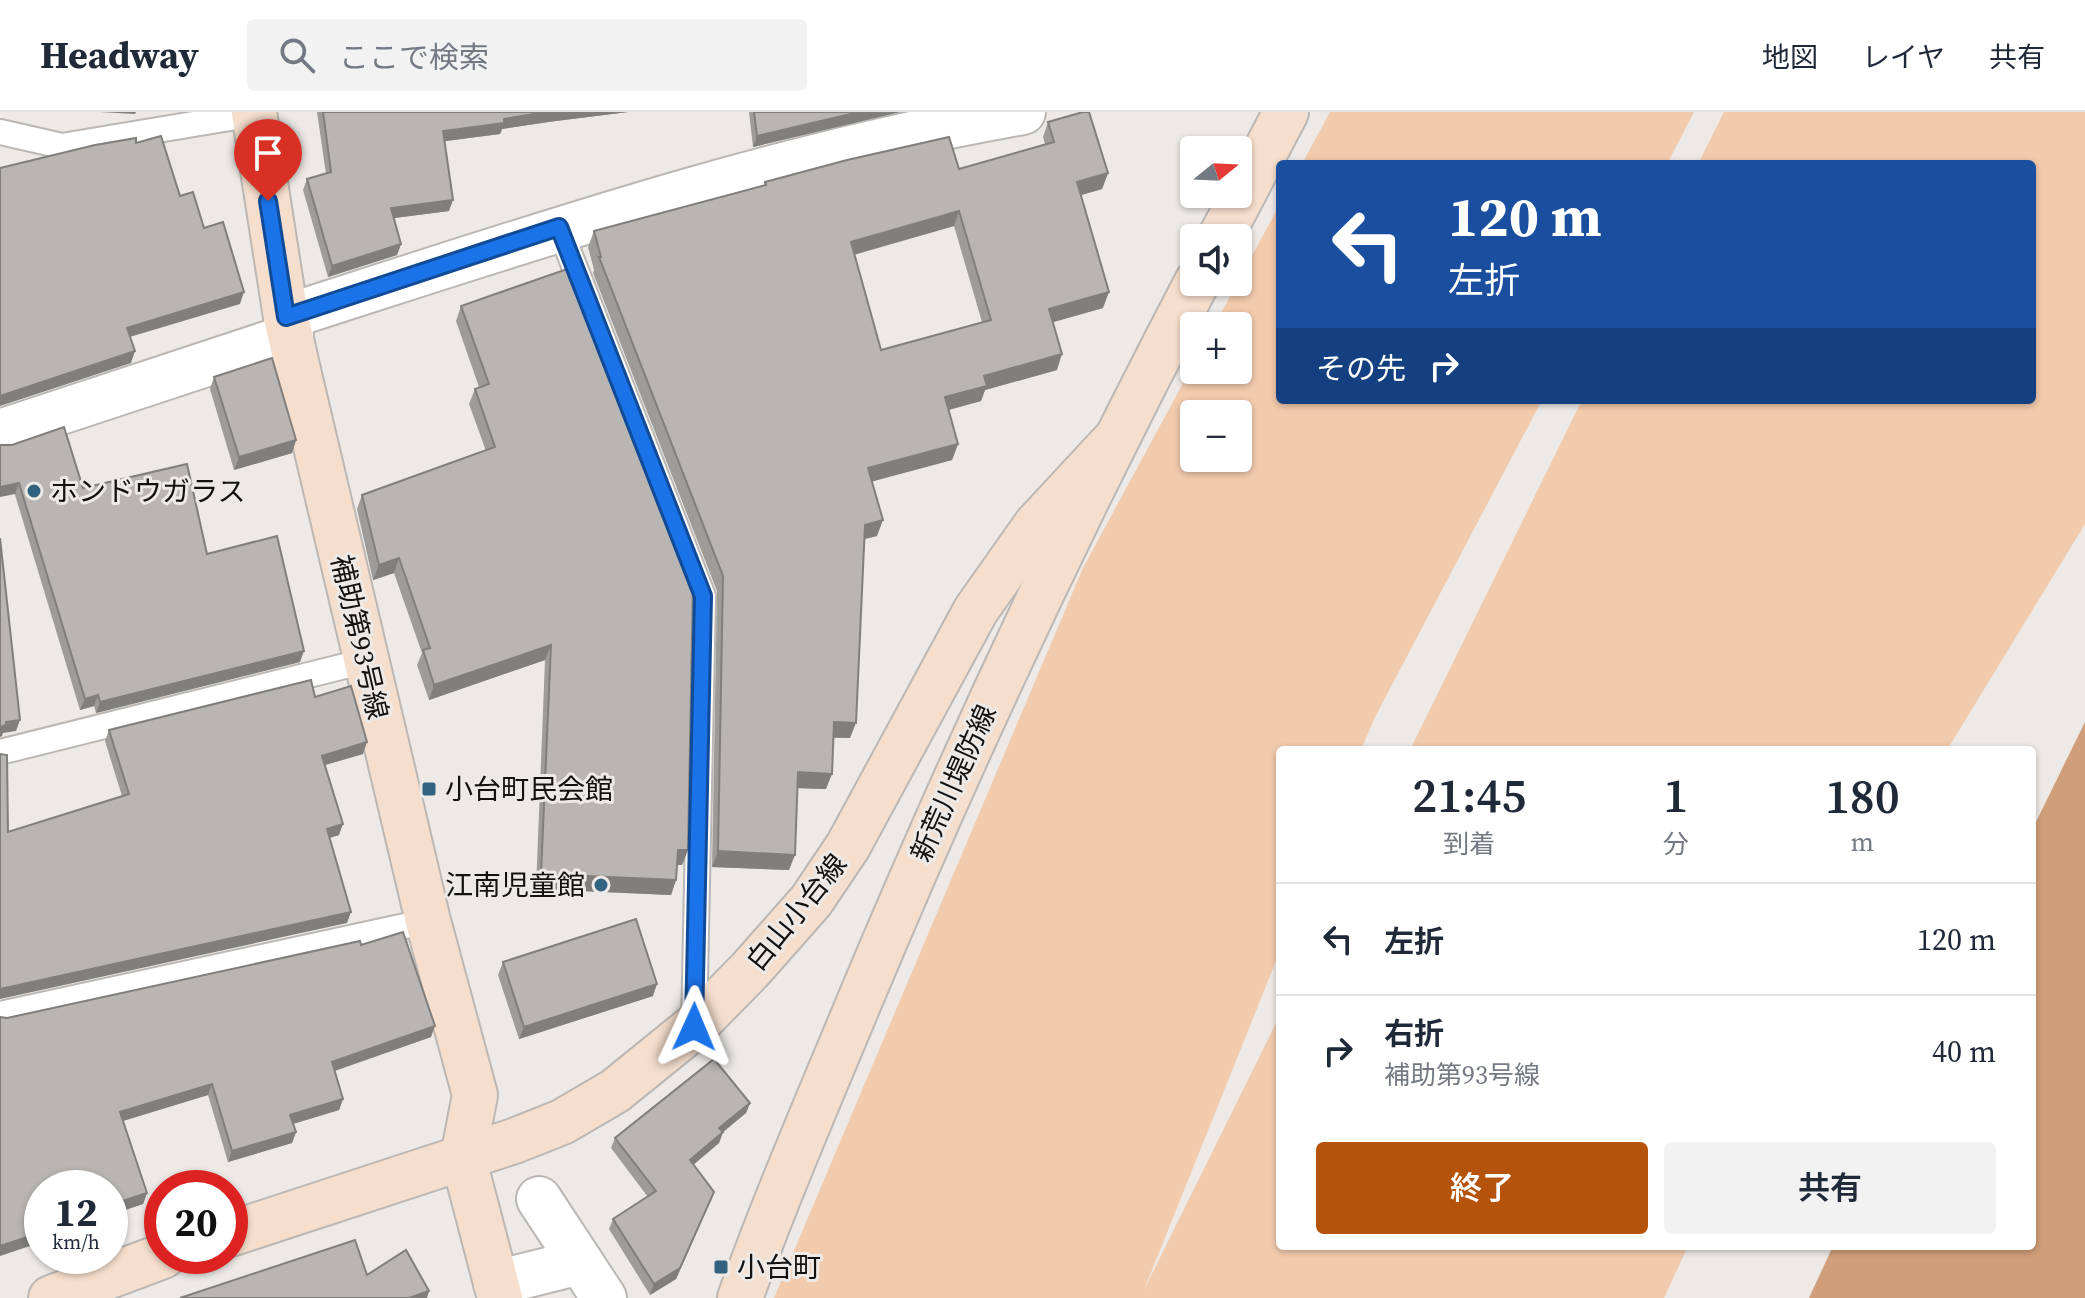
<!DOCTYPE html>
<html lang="ja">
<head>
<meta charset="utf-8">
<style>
  :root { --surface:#fff; --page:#f2f2f3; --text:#1f2937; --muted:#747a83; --line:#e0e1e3; --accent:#b45309 }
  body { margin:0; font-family:"Source Serif 4","Noto Sans JP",serif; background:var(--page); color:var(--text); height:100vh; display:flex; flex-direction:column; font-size:30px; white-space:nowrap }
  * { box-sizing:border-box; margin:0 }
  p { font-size:26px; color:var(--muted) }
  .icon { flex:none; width:44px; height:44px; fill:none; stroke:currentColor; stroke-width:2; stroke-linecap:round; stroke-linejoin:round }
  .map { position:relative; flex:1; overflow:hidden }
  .sheet { position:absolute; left:1276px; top:634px; width:760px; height:504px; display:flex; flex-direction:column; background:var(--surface); border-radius:8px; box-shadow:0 2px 6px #0004 }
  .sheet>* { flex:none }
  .guide { position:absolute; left:1276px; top:48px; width:760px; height:244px; border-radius:8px; box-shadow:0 2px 6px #0004; background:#1a4fa0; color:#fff; overflow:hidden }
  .needle { width:52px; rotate:72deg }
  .buttons { position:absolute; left:1180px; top:24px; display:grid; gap:16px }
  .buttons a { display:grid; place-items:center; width:72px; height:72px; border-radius:8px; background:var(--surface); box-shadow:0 2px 6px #0004; font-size:40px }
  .speed { position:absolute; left:24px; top:1058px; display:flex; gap:16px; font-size:40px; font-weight:700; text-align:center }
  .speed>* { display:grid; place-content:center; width:104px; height:104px; border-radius:50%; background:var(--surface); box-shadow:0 2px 6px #0004; line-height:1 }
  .speed small { font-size:20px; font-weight:400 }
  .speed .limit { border:12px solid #d22; background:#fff; color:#111 }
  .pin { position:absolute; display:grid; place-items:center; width:68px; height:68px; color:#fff; margin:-82px -34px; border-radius:50% 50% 50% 0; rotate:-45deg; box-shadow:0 0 8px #0007 }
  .pin .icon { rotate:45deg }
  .me { position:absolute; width:88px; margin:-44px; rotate:1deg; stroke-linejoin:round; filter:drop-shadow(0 0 6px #0008) }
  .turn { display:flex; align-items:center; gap:28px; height:168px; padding:0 40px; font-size:36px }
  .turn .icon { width:104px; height:104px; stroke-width:2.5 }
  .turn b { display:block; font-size:56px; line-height:68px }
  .then { display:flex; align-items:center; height:76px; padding:0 40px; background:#0003; gap:16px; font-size:30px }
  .eta { display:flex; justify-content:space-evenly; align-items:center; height:136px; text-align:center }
  .eta b { font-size:48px; font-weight:600; line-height:56px }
  .cta { display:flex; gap:16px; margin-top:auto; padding:16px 40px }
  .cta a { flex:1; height:92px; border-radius:8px; background:var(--accent); color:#fff; font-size:32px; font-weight:600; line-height:92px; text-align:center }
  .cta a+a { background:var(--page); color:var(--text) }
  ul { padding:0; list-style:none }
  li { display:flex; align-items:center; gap:24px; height:112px; padding:0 40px; border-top:2px solid var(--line) }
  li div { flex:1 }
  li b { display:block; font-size:30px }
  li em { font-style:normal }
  header { display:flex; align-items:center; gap:48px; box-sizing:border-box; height:112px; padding:0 40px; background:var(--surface); border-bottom:2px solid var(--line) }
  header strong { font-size:38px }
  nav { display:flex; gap:44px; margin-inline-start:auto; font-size:28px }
  .search { width:560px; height:72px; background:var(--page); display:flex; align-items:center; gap:20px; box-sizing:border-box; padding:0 28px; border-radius:8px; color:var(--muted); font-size:30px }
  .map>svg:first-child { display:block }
  .green { fill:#f2caac; fill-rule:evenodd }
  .water { fill:#d09e79 }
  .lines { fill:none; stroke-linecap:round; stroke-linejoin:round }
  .lane-casing { stroke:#bbb7b5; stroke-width:28 }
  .street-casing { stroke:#bbb7b5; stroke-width:48 }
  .secondary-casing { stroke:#bbb7b5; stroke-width:48 }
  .lane { stroke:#fff; stroke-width:24 }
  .street { stroke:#fff; stroke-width:44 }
  .secondary { stroke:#f5decc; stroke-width:44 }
  .wall { fill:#9e9c99; fill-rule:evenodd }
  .shaded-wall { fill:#817f7d }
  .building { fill:#b8b5b2; stroke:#817f7d; stroke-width:2; fill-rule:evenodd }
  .route-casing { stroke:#114b97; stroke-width:20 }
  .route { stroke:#1a73e8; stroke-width:14 }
  .poi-dot { fill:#316280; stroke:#ece9e6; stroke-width:3 }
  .labels { text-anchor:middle; stroke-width:6; stroke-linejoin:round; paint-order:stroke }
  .poi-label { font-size:28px; fill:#131211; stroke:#ece9e6; text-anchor:start }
  .street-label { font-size:28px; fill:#131211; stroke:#ece9e6 }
</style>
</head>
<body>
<header>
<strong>Headway</strong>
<div class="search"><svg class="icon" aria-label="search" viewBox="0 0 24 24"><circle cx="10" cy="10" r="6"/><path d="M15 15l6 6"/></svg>ここで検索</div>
<nav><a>地図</a><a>レイヤ</a><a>共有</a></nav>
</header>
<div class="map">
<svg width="2085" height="1186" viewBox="0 0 2085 1186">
  <rect width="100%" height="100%" fill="#ece9e6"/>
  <!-- green -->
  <g class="green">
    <polygon points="1330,0 1694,0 1667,52 1302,52"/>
    <polygon points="1724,0 2085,0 2085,412 1947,638 1410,638 1582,288 2032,288 2032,52 1698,52"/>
    <path d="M1280 92V288H1542L1375 605 1361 638H1280V839L1144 1178 1280 903V1134H1688L1664 1186H774L1083 456 1194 251V258H1238V214H1214ZM1194 302H1238V346H1194Z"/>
  </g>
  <!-- water -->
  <polygon class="water" points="2085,610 2085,1186 1809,1186 1833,1134 2032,1134 2032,718"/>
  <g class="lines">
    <defs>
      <g id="lane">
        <polyline points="0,20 62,34 254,2"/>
        <polyline points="559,115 703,484 694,915"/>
        <polyline points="0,640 365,549"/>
        <polyline points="0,902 428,809"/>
      </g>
      <g id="street">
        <path d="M286 205C529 127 771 44 1023 0"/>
        <polyline points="0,320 291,224"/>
        <polyline points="539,1087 604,1186"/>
        <polyline points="496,1171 580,1150"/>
      </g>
      <g id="secondary">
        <polyline points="254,0 286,205 297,254 428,809 475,983 463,1045 500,1186"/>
        <polyline points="1220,126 1286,0"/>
        <polyline points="230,1122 514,1029 562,1010 615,979 694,915 750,858 811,789 848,734 976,498 1036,413 1114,329"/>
        <polyline points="51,1186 163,1144"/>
        <path d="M740 1186C776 1086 819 987 860 888 962 644 1074 405 1197 170"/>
      </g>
    </defs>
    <!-- lane casing -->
    <use href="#lane" class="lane-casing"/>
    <!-- street casing -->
    <use href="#street" class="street-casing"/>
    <!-- secondary casing -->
    <use href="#secondary" class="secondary-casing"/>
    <!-- lane -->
    <use href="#lane" class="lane"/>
    <!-- street -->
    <use href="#street" class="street"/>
    <!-- secondary -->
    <use href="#secondary" class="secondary"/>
  </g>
  <!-- wall -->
  <g class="wall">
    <polygon points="317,0 628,0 548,10 502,17 500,22 444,29 449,99 394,106 401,132 397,143 328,165 303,78 307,67 326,62"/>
    <polygon points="749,0 900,0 753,35"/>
    <path d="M1048 10 1108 61 1102 77 1081 83 1103 196 1053 210 1057 258 985 278 981 289 949 298 958 332 952 348 872 369 877 424 865 427 850 626H833L826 677 798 676 789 758 712 755 717 479 593 161 594 158 588 135 594 119 764 73 765 70 959 57 1045 32 1043 25ZM954 114 982 210 881 238 854 143Z"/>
    <polygon points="461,194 688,738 682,753 677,753 676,768 671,783 536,777 545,548 429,588 417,553 422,541 394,461 373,468 357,397 362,383 486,339 469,292 475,277 479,275 456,209"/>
    <polygon points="214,265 296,328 292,341 234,358 210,277"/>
    <polygon points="0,333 207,442 300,550 96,601 94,594 80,598"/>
    <polygon points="315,585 363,642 325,653 339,723 329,726 347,811 8,720 122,684 105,629 109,618"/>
    <polygon points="361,833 431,925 335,959 343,987 339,998 293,1012 296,1020 292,1031 228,1050 208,983 123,1009 147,1081 143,1092 110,1103 110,1076 7,906"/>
    <polygon points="503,850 653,884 519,927 498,863"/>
    <polygon points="750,991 746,1001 723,1020 719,1031 693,1053 714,1080 676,1167 650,1183 609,1117 613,1107 648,1085 611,1036 615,1026"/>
  </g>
  <!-- shaded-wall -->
  <g class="shaded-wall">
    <polygon points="100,0 136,0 135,2"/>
    <polygon points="545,0 628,0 548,10 502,17 500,22 439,30 443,19"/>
    <polygon points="859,0 900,0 753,35 757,24"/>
    <polygon points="1108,61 1102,77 1071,86 1077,70"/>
    <polygon points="453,88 449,99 387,107 391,96"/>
    <polygon points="959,99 954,114 845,145 851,130"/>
    <polygon points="401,132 397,143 328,165 332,154"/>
    <polygon points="244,180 240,192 123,227 127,216"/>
    <polygon points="1109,180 1103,196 1043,213 1049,197"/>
    <polygon points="135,239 131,251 0,294 0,284"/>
    <polygon points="1062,242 1057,258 985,278 981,289 940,300 945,285 984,264"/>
    <polygon points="296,328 292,341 234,358 239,345"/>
    <polygon points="958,332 952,348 863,372 868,356"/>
    <polygon points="19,371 15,382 0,385 0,375"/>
    <polygon points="883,408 877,424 860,428 865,413"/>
    <polygon points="399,446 394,461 373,468 379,453"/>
    <polygon points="551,533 545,548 429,588 434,573"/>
    <polygon points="304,539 300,550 96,601 100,590"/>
    <polygon points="98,583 94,594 80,598 85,587"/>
    <polygon points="20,608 16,619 3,621 2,624 0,625 0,615 6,610"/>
    <polygon points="834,610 856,611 850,626 828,625"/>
    <polygon points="367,630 363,642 318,655 322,644"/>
    <polygon points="798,660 832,662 826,677 793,676"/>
    <polygon points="343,712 339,723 323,728 327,717"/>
    <polygon points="678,738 688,738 682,753 672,753"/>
    <polygon points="718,739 795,743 789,758 712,755"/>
    <polygon points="541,762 676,768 671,783 536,777"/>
    <polygon points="351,800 347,811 0,887 0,877"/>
    <polygon points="657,872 653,884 519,927 524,915"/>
    <polygon points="435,914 431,925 328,961 332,950"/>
    <polygon points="212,972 208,983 116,1011 120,1000"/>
    <polygon points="343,987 339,998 286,1014 290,1003"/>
    <polygon points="750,991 746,1001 723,1020 719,1031 686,1059 690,1048 719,1016"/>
    <polygon points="296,1020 292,1031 228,1050 232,1039"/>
    <polygon points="714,1080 676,1167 650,1183 654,1172"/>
    <polygon points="147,1081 143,1092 110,1103 110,1093"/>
    <polygon points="42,1120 42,1130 0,1144 0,1134"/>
    <polygon points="429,1179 427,1186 409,1186"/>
  </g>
  <!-- building -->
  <g class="building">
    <polygon points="323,0 545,0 504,7 504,11 443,19 453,88 391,96 401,132 332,154 307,67 331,60"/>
    <polygon points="754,0 859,0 757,24"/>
    <path d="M1083 0H1089L1108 61 1077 70 1109 180 1049 197 1062 242 984 264 987 274 945 285 958 332 868 356 883 408 865 413 856 611 834 610 832 662 798 660 795 743 718 739 723 464 599 145H601L594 119 766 73 765 70 847 48 949 25 959 57 1054 30 1048 10ZM959 99 991 208 881 238 851 130Z"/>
    <polygon points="161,24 180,84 193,80 204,116 223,110 244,180 127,216 135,239 0,284 0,56 95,33 136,26 136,31"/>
    <polygon points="570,156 693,472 688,738 678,738 676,768 541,762 551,533 434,573 423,538 430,536 399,446 379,453 362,383 495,335 475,277 489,272 461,194"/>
    <polygon points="272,246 296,328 239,345 214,265"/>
    <polygon points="64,315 83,376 187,352 207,442 277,424 304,539 100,590 98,583 85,587 19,371 0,375 0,333 12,333"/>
    <polygon points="0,426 20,608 6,610 6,613 0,615"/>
    <polygon points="311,568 315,585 351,574 367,630 322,644 343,712 327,717 351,800 0,877 0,642 7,643 8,720 129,682 109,618"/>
    <polygon points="636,807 657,872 524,915 503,850"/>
    <polygon points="403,820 435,914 332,950 343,987 290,1003 296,1020 232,1039 212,972 120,1000 147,1081 110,1093 110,1076 42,1076 42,1120 0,1134 0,905 7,906 360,829 361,833"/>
    <polygon points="714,947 750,991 719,1016 723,1020 690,1048 714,1080 680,1156 654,1172 613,1107 656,1079 615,1026"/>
    <polygon points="355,1128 367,1163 406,1138 429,1179 409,1186 180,1186"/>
  </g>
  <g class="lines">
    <defs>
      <polyline id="route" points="268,89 286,205 559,115 703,484 694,915"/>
    </defs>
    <!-- route casing -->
    <use href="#route" class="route-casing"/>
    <!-- route -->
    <use href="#route" class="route"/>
  </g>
  <!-- markers -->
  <g class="poi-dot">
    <circle cx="34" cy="379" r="8"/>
    <rect x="421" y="669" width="16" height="16" rx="4"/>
    <circle cx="601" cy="773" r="8"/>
    <rect x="713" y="1147" width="16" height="16" rx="4"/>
  </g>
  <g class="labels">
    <!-- poi labels -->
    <g class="poi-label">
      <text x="50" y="389">ホンドウガラス</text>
      <text x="445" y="687">小台町民会館</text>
      <text x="585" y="783" text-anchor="end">江南児童館</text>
      <text x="737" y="1165">小台町</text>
    </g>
    <!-- street labels -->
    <g class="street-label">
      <text transform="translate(360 525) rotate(77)" y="10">補助第93号線</text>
      <text transform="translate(953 671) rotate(-66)" y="10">新荒川堤防線</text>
      <text transform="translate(796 800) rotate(-51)" y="10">白山小台線</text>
    </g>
  </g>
</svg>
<div class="buttons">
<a><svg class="needle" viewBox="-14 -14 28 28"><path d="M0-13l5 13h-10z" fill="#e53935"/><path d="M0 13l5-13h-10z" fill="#747a83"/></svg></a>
<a><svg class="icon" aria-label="sound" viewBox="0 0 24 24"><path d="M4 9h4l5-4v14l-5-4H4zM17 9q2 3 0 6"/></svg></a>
<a>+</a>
<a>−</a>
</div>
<div class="speed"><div>12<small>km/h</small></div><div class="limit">20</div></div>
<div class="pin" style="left:268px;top:89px;background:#d93025"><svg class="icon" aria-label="arrive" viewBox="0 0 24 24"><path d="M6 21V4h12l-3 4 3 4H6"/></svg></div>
<svg class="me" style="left:694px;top:915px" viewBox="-20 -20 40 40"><path d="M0-17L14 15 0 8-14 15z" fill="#1a73e8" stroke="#fff" stroke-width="4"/></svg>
<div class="guide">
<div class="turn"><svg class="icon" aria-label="left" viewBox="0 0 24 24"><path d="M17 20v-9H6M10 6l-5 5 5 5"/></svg><div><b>120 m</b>左折</div></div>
<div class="then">その先<svg class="icon" aria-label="right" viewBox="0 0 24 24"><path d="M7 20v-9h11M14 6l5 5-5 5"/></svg></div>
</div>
<section class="sheet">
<div class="eta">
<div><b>21:45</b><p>到着</p></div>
<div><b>1</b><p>分</p></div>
<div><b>180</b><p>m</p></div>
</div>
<ul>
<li><svg class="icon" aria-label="left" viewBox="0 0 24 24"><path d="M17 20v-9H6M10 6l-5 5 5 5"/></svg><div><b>左折</b></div><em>120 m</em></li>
<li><svg class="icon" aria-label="right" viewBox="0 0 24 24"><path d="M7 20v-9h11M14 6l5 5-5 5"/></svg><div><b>右折</b><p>補助第93号線</p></div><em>40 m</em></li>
</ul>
<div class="cta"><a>終了</a><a>共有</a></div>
</section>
</div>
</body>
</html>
